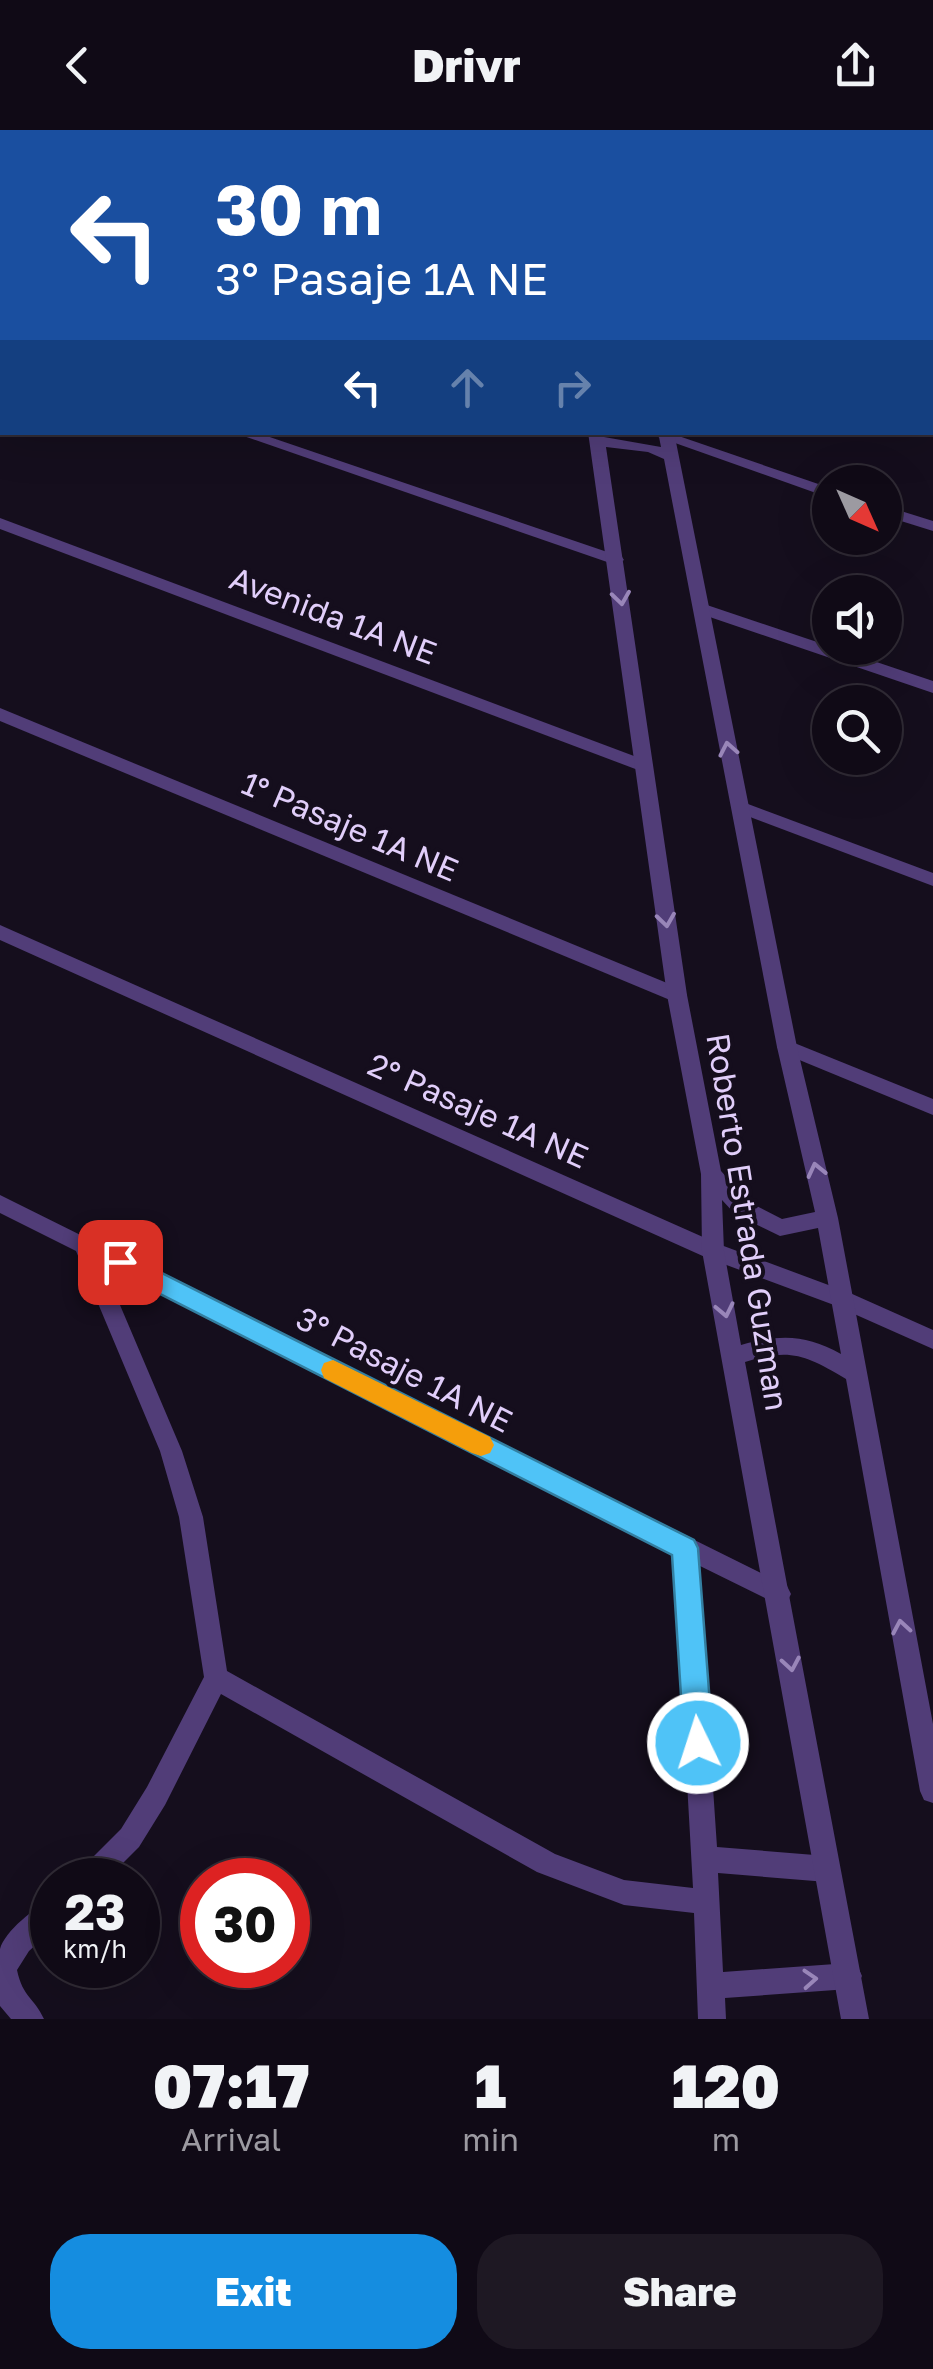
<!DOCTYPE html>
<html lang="en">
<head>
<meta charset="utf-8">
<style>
  :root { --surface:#100a16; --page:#1e1823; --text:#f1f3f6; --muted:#9c9aa1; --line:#302b35; --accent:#158de0 }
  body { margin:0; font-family:"Golos Text",sans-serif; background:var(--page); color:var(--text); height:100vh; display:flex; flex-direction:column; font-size:38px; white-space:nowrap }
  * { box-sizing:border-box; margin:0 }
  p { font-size:32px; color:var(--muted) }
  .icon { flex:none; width:55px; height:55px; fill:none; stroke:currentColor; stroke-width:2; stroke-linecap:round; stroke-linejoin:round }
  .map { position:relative; height:1889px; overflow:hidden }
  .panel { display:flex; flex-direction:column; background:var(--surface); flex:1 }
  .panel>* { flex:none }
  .banner { position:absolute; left:0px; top:0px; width:935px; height:305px; box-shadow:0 10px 40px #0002,0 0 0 2px var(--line); background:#1a4fa0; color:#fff; overflow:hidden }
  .needle { width:65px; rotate:135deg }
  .fabs { position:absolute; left:812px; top:335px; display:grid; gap:20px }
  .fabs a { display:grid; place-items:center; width:90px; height:90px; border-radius:50%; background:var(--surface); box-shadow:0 10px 40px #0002,0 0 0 2px var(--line); font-size:50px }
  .speed { position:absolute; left:30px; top:1728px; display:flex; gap:20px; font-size:50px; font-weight:700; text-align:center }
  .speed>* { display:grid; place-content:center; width:130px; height:130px; border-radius:50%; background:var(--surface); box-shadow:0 10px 40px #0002,0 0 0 2px var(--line); line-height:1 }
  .speed small { font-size:25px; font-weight:400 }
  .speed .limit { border:15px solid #d22; background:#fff; color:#111 }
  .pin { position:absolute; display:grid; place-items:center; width:85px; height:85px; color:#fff; margin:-42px; border-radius:20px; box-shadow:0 5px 15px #0006 }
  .me { position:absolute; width:110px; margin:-55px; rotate:356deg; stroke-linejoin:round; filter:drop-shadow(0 0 8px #0008) }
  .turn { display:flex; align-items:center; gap:35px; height:210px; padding:0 50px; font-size:45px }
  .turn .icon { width:130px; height:130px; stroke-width:2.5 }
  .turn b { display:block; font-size:70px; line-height:85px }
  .lanes { display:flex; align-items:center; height:95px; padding:0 50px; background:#0003; justify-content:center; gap:50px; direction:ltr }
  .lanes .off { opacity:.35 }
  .eta { display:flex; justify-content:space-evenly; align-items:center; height:170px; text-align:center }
  .eta b { font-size:60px; font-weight:800; line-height:70px }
  .cta { display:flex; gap:20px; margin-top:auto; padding:20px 50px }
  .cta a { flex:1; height:115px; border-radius:40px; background:var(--accent); color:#fff; font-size:40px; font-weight:800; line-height:115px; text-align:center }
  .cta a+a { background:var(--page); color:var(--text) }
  header { display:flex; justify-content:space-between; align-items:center; height:130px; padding:0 50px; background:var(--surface); font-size:45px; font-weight:800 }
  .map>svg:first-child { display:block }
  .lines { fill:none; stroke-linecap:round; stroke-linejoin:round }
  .minor { fill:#513d78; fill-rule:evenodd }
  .tertiary { fill:#513d78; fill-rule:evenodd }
  .primary { fill:#e760f0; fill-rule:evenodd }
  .trunk { fill:#eb5ab0; fill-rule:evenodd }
  .oneway { stroke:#9986b9 }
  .route { fill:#4fc3f7; stroke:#337fa1; stroke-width:2.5 }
  .slow { fill:#f59e0b }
  .labels { text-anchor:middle; stroke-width:8; stroke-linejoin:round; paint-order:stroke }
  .street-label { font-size:32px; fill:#e1cefa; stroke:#150e1d }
</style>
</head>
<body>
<header><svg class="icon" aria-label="back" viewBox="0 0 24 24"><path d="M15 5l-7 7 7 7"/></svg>Drivr<svg class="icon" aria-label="share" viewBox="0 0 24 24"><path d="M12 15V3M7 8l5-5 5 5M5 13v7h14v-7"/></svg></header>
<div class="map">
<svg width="933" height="1889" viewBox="0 0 933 1889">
  <rect width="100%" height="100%" fill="#150e1d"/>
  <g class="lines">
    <!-- minor -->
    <g class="minor">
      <polygon points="93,0 113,0 114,2 94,2"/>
      <polygon points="0,82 2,83 2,91 0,91"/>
      <rect x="0" y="217" width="2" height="9"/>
      <rect x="932" y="251" width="1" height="8"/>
      <polygon points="232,302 255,302 622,427 624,430 616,435 610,433"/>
      <polygon points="644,302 667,302 830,358 830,368"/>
      <polygon points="885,376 933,391 933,401 885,386"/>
      <polygon points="0,388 650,632 653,636 650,640 638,640 0,399"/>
      <polygon points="701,473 933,551 933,563 695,482 695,474"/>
      <polygon points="0,578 684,860 687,865 684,870 670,870 0,591"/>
      <polygon points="740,671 933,743 933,756 734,681 731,677 734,673"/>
      <polygon points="0,795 721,1115 850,1163 933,1200 933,1219 834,1175 705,1127 0,810"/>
      <polygon points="787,910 933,969 933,985 780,922 777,917"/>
      <path d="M0 1065 787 1456 791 1464 787 1472 779 1475 698 1435 717 1717 827 1726 836 1730 840 1739 836 1748 827 1752 718 1743 723 1842 849 1833 858 1837 862 1846 858 1855 849 1859 725 1868 726 1889H698L694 1783 624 1775 537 1742 221 1564 165 1675 139 1717 106 1750H75L79 1741 121 1699 147 1657 204 1547 179 1387 160 1321 76 1121 0 1083ZM103 1135 674 1423 693 1758 624 1750 555 1724 227 1541 203 1387 182 1321Z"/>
      <path d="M52 1770V1800L29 1821 17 1840C23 1868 34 1867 44 1889H11L0 1876C0 1859 0 1836 0 1819 5 1801 35 1777 52 1770Z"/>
    </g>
    <!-- tertiary -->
    <g class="tertiary">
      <rect x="534" y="0" width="12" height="2"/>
      <path d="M588 302H604V307L661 317 658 302H674L797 917 838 1088 933 1594V1673L924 1670 920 1661 846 1249C805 1225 791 1218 745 1232L869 1889H841L702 1121 701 1044 667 865ZM606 317 648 322 664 329 777 917 815 1082 782 1089 749 1072 721 1041 687 865ZM722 1070 735 1084 780 1106 818 1098 841 1224C806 1204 780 1204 741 1215L724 1121Z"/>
    </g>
    <!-- primary -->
    <g class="primary">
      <polygon points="505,0 529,0 530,2 507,2"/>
      <polygon points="896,0 921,0 922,2 898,2"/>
      <rect x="932" y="3" width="1" height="10"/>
      <rect x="932" y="117" width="1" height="10"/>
    </g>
    <!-- trunk -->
    <g class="trunk">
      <polygon points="596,0 622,0 623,2 598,2"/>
      <polygon points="787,0 813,0 814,2 789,2"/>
      <rect x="932" y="32" width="1" height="10"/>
      <rect x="932" y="87" width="1" height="12"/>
    </g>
  </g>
  <!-- one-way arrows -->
  <defs><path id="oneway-chevron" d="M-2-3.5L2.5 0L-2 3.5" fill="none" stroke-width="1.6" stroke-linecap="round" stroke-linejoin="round" transform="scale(2.5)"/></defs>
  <g class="oneway">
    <use href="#oneway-chevron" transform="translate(621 468) rotate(82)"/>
    <use href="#oneway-chevron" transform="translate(728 619) rotate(-101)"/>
    <use href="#oneway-chevron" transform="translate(666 790) rotate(82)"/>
    <use href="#oneway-chevron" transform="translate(816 1040) rotate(-103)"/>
    <use href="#oneway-chevron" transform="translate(725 1180) rotate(78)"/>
    <use href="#oneway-chevron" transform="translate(901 1497) rotate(-100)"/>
    <use href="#oneway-chevron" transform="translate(791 1534) rotate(80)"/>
    <use href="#oneway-chevron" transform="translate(810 1849) rotate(-4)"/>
  </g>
  <!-- route -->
  <polygon class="route" points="120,1122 694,1410 698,1418 713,1613 709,1622 698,1626 688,1622 684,1613 672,1425 111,1139 107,1132 111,1125"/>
  <!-- slow -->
  <polygon class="slow" points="333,1230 490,1307 494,1315 490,1323 481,1326 472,1323 324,1248 321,1240 324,1233"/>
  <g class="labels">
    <!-- street labels -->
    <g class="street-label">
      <text transform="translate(333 486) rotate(21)" y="11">Avenida 1A NE</text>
      <text transform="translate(350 697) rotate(23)" y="11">1° Pasaje 1A NE</text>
      <text transform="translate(478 981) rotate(24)" y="11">2° Pasaje 1A NE</text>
      <text transform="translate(747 1092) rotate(81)" y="11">Roberto Estrada Guzman</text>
      <text transform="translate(404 1240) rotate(27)" y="11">3° Pasaje 1A NE</text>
    </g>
  </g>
</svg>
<div class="fabs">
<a><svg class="needle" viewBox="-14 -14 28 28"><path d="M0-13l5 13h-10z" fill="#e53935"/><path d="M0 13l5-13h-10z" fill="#9c9aa1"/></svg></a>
<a><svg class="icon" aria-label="sound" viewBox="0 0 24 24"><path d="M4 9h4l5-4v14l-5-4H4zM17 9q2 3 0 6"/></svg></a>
<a><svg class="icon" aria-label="search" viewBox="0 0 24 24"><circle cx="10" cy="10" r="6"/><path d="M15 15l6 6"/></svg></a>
</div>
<div class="speed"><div>23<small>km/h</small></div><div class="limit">30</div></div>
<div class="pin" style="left:120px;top:1132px;background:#d93025"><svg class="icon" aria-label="arrive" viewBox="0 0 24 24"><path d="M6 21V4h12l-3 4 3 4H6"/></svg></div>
<svg class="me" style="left:698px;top:1613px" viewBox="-20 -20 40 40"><circle r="17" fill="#4fc3f7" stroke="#fff" stroke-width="3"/><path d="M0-11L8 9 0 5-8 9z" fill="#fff"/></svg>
<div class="banner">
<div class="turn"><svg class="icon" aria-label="left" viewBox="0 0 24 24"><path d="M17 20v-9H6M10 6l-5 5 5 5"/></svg><div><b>30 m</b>3° Pasaje 1A NE</div></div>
<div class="lanes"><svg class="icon" aria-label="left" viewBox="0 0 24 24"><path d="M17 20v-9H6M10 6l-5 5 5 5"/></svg><svg class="icon off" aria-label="ahead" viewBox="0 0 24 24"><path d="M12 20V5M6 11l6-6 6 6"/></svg><svg class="icon off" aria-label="right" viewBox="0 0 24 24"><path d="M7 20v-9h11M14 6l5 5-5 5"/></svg></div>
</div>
</div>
<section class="panel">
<div class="eta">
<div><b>07:17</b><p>Arrival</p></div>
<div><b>1</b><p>min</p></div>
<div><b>120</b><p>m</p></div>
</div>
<div class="cta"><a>Exit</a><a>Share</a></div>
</section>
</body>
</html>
